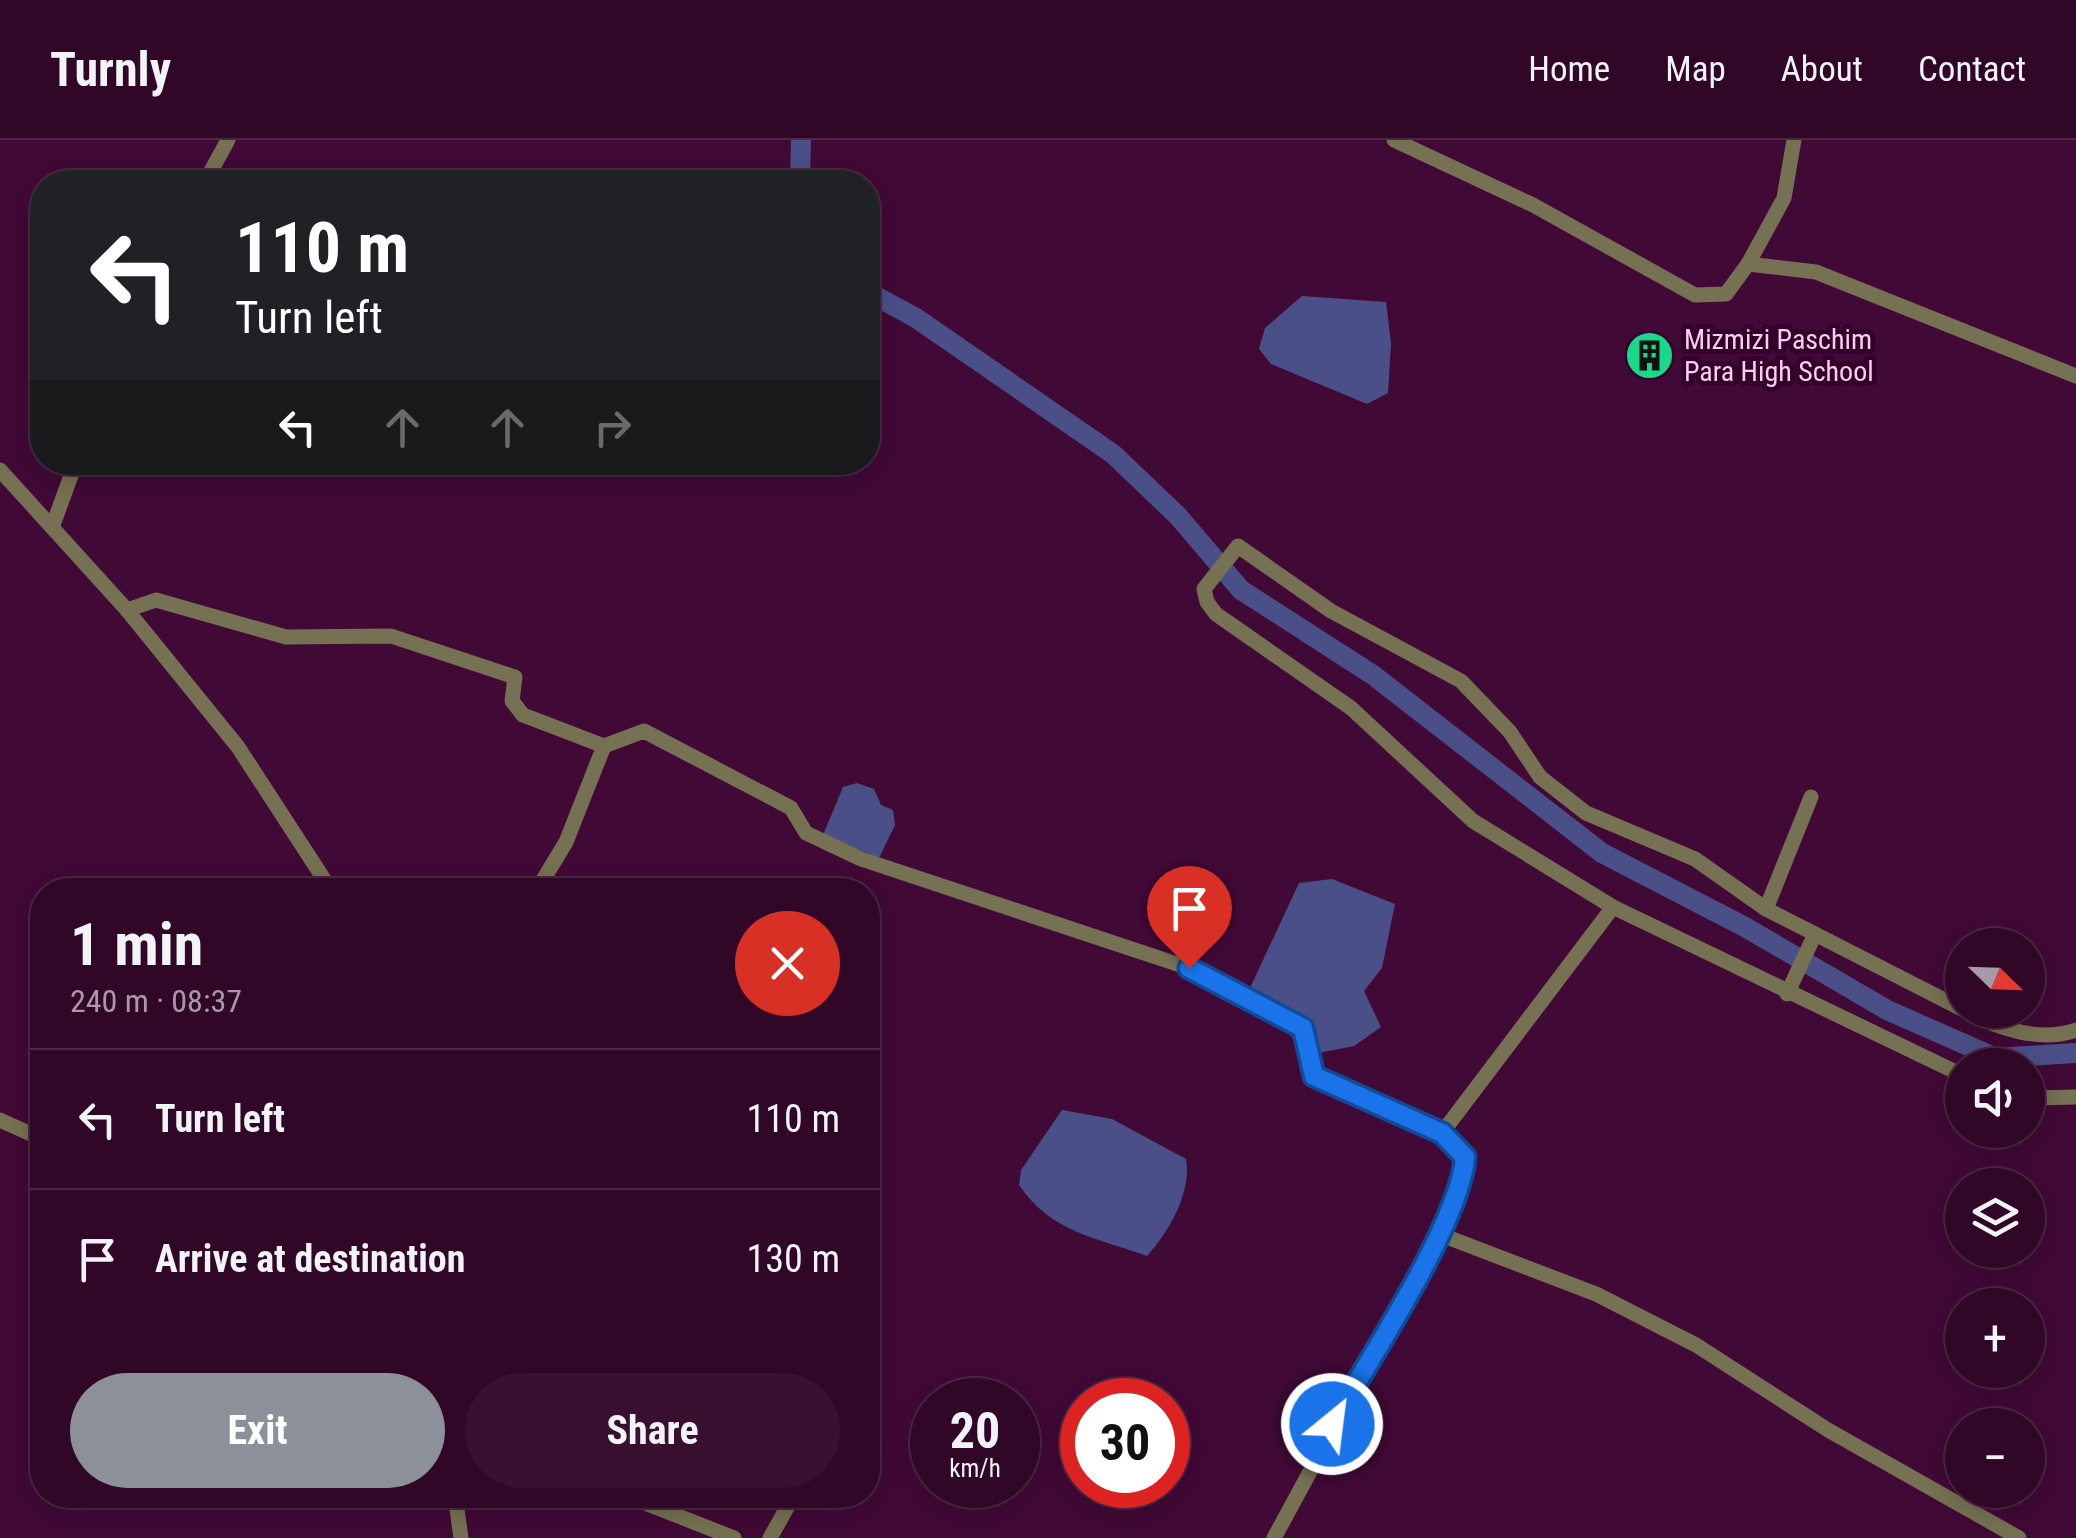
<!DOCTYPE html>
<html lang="en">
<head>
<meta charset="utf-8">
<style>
  :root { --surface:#310728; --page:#391030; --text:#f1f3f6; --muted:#a899a8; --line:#4c2845; --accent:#8c9099 }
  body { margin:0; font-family:"Roboto Condensed",sans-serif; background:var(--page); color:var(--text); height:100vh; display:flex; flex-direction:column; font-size:38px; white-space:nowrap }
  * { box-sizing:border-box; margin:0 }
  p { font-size:32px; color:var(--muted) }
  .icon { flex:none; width:55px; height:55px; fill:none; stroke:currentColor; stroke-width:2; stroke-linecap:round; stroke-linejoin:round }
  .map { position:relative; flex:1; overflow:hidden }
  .sheet { position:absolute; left:30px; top:738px; width:850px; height:630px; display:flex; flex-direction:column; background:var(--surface); border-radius:40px; box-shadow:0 5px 25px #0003,0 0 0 2px var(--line) }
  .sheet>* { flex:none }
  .banner { position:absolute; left:30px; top:30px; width:850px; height:305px; border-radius:40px; box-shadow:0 5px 25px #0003,0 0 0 2px var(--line); background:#202124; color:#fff; overflow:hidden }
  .needle { width:65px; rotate:113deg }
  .fabs { position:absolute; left:1945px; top:788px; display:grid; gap:20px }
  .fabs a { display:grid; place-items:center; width:100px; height:100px; border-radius:50%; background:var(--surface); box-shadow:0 5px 25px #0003,0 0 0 2px var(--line); font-size:50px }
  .speed { position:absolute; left:910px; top:1238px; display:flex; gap:20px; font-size:50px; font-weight:700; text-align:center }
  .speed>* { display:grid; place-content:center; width:130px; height:130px; border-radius:50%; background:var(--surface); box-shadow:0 5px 25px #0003,0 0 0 2px var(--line); line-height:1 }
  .speed small { font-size:25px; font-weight:400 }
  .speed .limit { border:15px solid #d22; background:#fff; color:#111 }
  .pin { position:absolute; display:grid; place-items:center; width:85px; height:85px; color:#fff; margin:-102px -42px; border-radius:50% 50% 50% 0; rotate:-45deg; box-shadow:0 0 10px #0007 }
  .pin .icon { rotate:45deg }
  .me { position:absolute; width:110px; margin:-55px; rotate:29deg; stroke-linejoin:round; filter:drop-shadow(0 0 8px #0008) }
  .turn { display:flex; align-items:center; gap:35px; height:210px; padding:0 40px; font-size:45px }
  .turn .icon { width:130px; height:130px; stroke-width:2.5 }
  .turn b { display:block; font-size:70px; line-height:85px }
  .lanes { display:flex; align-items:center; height:95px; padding:0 40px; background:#0003; justify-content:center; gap:50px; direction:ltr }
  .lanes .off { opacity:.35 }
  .round { display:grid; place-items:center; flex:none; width:105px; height:105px; border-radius:52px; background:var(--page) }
  .head { display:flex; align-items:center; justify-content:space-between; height:170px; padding:0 40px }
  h1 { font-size:60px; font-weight:700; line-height:75px }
  .cta { display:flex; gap:20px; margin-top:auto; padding:20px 40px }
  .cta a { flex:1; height:115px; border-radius:60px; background:var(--accent); color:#fff; font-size:40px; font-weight:700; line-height:115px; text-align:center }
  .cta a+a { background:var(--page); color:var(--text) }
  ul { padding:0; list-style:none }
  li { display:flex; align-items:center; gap:30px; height:140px; padding:0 40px; border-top:2px solid var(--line) }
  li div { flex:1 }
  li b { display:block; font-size:38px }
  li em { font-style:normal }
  header { display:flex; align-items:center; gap:60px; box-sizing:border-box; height:140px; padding:0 50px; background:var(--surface); border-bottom:2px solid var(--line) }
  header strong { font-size:48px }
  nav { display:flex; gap:55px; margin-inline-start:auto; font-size:35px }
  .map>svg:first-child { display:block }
  .water { fill:#4a5087 }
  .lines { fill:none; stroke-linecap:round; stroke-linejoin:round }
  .canal { stroke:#4a5087; stroke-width:20 }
  .street { stroke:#777153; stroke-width:15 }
  .route-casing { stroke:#114b97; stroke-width:25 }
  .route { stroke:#1a73e8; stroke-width:18 }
  .labels { text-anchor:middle; stroke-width:10; stroke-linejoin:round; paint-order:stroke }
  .poi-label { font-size:28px; fill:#f5d2ea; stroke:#35002b; text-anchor:start }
</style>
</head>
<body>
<header>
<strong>Turnly</strong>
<nav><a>Home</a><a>Map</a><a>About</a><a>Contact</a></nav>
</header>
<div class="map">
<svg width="2076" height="1398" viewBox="0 0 2076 1398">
  <rect width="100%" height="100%" fill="#410936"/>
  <!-- water -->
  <g class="water">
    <polygon points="1302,156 1386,162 1391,204 1388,253 1367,264 1271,224 1259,209 1265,188"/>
    <polygon points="857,643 874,649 881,665 893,670 895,685 879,718 823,695 843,647"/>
    <path d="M1332 739 1395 764 1382 828 1364 851 1381 887 1354 906 1303 916C1288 885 1274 876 1243 863L1299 743Z"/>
    <path d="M1062 970 1112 979 1186 1019C1192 1052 1169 1092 1147 1116 1095 1097 1052 1093 1019 1045L1021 1030Z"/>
  </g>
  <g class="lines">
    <!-- canal -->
    <g class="canal">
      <polyline points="800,42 801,0"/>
      <polyline points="868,152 916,178 1113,314 1178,376 1241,450 1373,535 1602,713 1745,787 1887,870 1996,918 2076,913"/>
    </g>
    <!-- street -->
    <g class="street">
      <polyline points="1394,0 1533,65 1695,155 1726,154 1748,124 1816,132 2076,236"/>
      <polyline points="205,42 228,0"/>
      <polyline points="1748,124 1784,58 1794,0"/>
      <polyline points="0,330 127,470 238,607 331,750"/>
      <polyline points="53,385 76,322"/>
      <polyline points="127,470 156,460 286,497 391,496 515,537 512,561 523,575 604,606 566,702 537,750"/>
      <polyline points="604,606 644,591 791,668 806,693 861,719 1189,828 1293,880 1308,899 1314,937 1442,993 1465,1017 1464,1031 1439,1094 1596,1154 1696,1205 1828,1290 2019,1398"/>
      <polyline points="1766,769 1811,657"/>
      <polyline points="1787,854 1815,794"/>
      <polyline points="1962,869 1766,769 1695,719 1586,673 1540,637 1510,592 1461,541 1331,471 1238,406 1204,449 1207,462 1216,474 1351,568 1473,681 1613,767 1962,935"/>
      <path d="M1964 870C1998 888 2038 903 2076 890"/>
      <polyline points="2028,958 2076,957"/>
      <polyline points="0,980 42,999"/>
      <polyline points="1442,993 1613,767"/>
      <polyline points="868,1217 868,1216"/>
      <polyline points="455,1355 461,1398"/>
      <polyline points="625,1355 734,1398"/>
      <polyline points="770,1398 794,1355"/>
      <polyline points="1274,1398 1439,1094"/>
    </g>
  </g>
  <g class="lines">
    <defs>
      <path id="route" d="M1189 828 1303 888 1314 936 1442 993 1465 1017C1461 1081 1367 1223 1332 1284"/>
    </defs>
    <!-- route casing -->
    <use href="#route" class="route-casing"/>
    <!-- route -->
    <use href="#route" class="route"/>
  </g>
  <!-- icons -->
  <defs>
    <symbol id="building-disc" viewBox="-11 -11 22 22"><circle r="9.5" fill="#18d989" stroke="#35002b"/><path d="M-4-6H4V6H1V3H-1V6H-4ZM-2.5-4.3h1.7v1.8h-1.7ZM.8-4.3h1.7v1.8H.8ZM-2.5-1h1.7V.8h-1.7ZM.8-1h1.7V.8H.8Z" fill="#111"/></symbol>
  </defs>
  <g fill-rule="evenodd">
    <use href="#building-disc" x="1622" y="188" width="55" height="55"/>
  </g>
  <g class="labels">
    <!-- poi labels -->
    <g class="poi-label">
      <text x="1684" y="209">Mizmizi Paschim<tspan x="1684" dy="32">Para High School</tspan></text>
    </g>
  </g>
</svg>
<div class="fabs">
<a><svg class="needle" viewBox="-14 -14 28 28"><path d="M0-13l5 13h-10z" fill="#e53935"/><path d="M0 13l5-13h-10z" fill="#a899a8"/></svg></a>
<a><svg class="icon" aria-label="sound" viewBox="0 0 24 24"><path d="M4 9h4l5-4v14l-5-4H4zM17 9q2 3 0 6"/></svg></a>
<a><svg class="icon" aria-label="layers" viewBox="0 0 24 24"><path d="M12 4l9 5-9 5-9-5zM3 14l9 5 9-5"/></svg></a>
<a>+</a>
<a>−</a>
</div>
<div class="speed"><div>20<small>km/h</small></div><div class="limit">30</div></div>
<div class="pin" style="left:1189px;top:828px;background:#d93025"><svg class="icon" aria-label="arrive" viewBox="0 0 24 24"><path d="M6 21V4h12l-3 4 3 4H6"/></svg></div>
<svg class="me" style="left:1332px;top:1284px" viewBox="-20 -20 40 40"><circle r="17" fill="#1a73e8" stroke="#fff" stroke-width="3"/><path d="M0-11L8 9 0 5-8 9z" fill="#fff"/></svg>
<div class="banner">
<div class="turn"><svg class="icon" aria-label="left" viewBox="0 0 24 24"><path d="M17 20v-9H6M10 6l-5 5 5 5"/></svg><div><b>110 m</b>Turn left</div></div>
<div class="lanes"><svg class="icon" aria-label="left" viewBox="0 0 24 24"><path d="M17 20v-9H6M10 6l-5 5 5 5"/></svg><svg class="icon off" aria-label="ahead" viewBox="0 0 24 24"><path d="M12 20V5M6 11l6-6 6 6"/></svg><svg class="icon off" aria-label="ahead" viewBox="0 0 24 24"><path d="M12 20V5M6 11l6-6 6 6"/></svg><svg class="icon off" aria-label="right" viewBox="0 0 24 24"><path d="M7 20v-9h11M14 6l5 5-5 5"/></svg></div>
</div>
<section class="sheet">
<div class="head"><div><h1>1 min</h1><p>240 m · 08:37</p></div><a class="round" style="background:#d93025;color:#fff"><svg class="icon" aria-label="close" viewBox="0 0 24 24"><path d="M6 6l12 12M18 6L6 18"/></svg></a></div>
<ul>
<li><svg class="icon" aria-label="left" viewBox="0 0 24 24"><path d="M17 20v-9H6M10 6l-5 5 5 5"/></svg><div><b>Turn left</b></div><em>110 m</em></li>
<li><svg class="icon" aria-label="arrive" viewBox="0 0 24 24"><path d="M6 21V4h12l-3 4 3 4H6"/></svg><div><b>Arrive at destination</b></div><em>130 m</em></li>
</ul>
<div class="cta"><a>Exit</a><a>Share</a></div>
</section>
</div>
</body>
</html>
